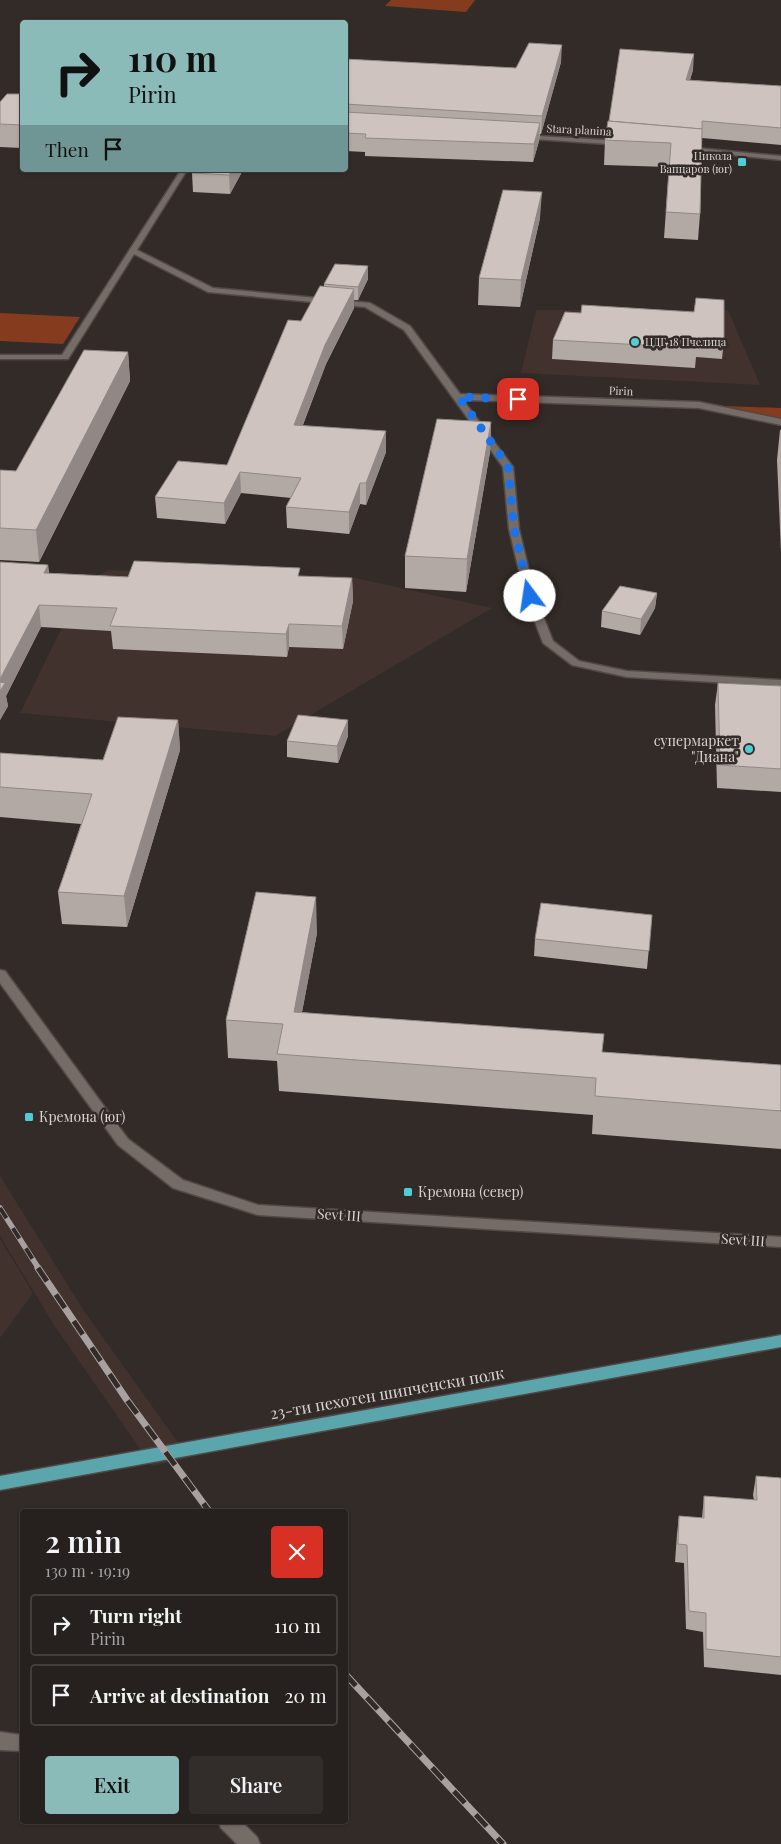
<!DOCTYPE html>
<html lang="en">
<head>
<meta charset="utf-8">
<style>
  :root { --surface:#26201e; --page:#322d2b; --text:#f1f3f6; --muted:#a4a3a4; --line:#423e3c; --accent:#8bbbb9 }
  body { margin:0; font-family:"Playfair Display",serif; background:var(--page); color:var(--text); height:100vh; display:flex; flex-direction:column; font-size:19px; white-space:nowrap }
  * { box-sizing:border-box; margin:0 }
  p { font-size:16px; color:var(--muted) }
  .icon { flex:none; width:28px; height:28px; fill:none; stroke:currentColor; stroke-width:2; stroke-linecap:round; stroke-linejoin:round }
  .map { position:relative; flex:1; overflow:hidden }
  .details { position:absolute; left:20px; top:1509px; width:328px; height:315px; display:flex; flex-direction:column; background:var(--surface); border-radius:5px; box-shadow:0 1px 4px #0004,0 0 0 1px var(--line) }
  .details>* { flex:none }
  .guide { position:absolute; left:20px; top:20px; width:328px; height:152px; border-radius:5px; box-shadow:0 1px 4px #0004,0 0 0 1px var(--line); background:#8bbbb9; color:#111; overflow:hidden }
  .pin { position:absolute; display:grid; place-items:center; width:42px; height:42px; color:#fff; margin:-21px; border-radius:10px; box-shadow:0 2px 8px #0006 }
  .me { position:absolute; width:55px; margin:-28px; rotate:346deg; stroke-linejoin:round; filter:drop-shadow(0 0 4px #0008) }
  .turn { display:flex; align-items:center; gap:18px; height:105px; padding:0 25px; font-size:22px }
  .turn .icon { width:65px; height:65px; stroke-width:2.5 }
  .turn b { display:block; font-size:35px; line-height:42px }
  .then { display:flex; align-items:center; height:48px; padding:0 25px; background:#0003; gap:10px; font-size:19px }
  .round { display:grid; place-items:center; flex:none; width:52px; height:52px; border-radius:5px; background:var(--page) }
  .headline { display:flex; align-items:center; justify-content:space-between; height:85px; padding:0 25px }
  h1 { font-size:30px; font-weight:600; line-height:38px }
  .button { display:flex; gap:10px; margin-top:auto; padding:10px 25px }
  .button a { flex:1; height:58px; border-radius:5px; background:var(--accent); color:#111; font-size:20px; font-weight:600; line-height:58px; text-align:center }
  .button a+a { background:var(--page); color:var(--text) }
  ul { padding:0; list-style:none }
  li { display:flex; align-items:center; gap:15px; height:62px; margin:0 10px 8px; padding:0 15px; border:2px solid var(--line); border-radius:5px }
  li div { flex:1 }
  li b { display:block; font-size:19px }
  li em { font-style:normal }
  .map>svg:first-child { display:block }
  .built { fill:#41322d }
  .green { fill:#853b1e }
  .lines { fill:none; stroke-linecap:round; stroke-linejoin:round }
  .minor-casing { stroke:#504946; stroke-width:3 }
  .tertiary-casing { stroke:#504946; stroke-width:3 }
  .primary-casing { stroke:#504946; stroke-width:3 }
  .minor { fill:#756b67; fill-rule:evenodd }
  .tertiary { fill:#756b67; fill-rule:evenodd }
  .primary { fill:#5ba5ad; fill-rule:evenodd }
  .rail-far1-casing { stroke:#a8a19f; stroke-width:5.5 }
  .rail-casing { stroke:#a8a19f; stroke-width:7 }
  .rail-far1 { stroke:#332b28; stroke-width:4; stroke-dasharray:12; stroke-linecap:butt }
  .rail { stroke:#332b28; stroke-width:5; stroke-dasharray:16; stroke-linecap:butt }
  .wall { fill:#b2a8a4 }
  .shaded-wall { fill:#918886 }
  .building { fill:#cfc3bf; stroke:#918886 }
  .route { stroke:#1a73e8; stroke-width:9; stroke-dasharray:0 16.2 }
  .poi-dot { fill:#52cbd9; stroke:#332b28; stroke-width:2 }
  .labels { text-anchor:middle; stroke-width:5; stroke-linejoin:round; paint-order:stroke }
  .far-street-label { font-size:11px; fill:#dad4d2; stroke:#332b28 }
  .far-poi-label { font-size:11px; fill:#dad4d2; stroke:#332b28; text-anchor:end }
  .poi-label { font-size:14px; fill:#dad4d2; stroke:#332b28; text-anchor:start }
  .street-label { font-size:14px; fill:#dad4d2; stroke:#332b28 }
  .near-street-label { font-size:16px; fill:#dad4d2; stroke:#332b28 }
</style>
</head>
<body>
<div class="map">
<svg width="781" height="1844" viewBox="0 0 781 1844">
  <rect width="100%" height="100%" fill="#332b28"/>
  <!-- built -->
  <g class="built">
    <polygon points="536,310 728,310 760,385 521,373"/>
    <polygon points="110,570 346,576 492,608 275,736 20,713 85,580"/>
    <polygon points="0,1176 84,1311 189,1458 152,1466 54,1325 0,1236"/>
    <polygon points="0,1239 33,1293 0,1338"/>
  </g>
  <!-- green -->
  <g class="green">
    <polygon points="391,0 475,0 466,12 385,6"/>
    <polygon points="0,313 80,317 63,344 0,341"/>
    <polygon points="699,405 781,408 781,422"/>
  </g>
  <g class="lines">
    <defs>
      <g id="minor">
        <polygon points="181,170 187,170 137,250 213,288 370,303 410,326 460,394 699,402 781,419 781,425 699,408 463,400 513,467 519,529 535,596 553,641 579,661 627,671 781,680 781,686 627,677 572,665 543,643 525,596 509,529 503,467 404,330 365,307 208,292 134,254 68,359 0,359 0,355 62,355"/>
        <polygon points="0,970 5,971 128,1139 183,1180 258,1205 781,1237 781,1247 258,1215 173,1188 118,1145 0,983"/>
        <polygon points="0,1732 22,1735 22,1751 0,1750"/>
        <polygon points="218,1821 241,1821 257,1837 260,1844 237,1844 221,1828"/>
      </g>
      <g id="tertiary">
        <polygon points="522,135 622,141 625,143 622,145 520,138 520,136"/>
        <polygon points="686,147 781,156 781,160 684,150 683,149"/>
      </g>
      <polygon id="primary" points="781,1335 781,1347 0,1490 0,1476"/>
    </defs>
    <!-- minor casing -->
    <use href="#minor" class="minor-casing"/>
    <!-- tertiary casing -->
    <use href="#tertiary" class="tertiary-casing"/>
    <!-- primary casing -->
    <use href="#primary" class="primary-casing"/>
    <!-- minor -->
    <use href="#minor" class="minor"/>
    <!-- tertiary -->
    <use href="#tertiary" class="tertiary"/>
    <!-- primary -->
    <use href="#primary" class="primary"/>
    <defs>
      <polyline id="rail-far1" points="0,1208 39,1269"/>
      <g id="rail">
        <polyline points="38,1268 127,1400 209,1511"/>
        <polyline points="345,1674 503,1844"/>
      </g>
    </defs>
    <!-- rail-far1 casing -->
    <use href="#rail-far1" class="rail-far1-casing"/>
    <!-- rail casing -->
    <use href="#rail" class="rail-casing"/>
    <!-- rail-far1 -->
    <use href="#rail-far1" class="rail-far1"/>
    <!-- rail -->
    <use href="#rail" class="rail"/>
  </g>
  <!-- wall -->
  <g class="wall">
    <polygon points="345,59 516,68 561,62 541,134 540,134 539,141 533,162 365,156 365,152 345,151"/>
    <polygon points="693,70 690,80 781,86 781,145 702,138 700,214 698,240 664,238 669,167 604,165 605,140"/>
    <polygon points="22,94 22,148 0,147 0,102"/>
    <polygon points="194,170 243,170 230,194 193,192 192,173"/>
    <polygon points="540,218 520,307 478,305 479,278"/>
    <polygon points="368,266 368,279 358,300 354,300 354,308 326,364 303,425 386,452 366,505 360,504 349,534 287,528 286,507 291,498 241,493 225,524 157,518 155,497 227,465 301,321 324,286 324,284"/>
    <polygon points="565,312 724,340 722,359 696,357 695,368 552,359 553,340"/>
    <polygon points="128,352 130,381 39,562 0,560 0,470 16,471"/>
    <polygon points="491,422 490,452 466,592 405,588 405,556"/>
    <polygon points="780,430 781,430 781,552 777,460"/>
    <polygon points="0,562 48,565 49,573 128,577 300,576 352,578 353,601 343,649 289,647 287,657 113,649 111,631 41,627 6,696 8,706 0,720"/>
    <polygon points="657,593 655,608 640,635 601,627 602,611"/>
    <polygon points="718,683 781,686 781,792 717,788 715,705"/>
    <polygon points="178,720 180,750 127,927 62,924 58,892 81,824 0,817 0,753 103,760"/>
    <polygon points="348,736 338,763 287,757 287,741"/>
    <polygon points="652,915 647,969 534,956 535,939"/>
    <polygon points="317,933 302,1012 603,1052 781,1065 781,1149 592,1134 593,1115 279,1091 277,1061 228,1058 226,1020"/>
    <polygon points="756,1476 781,1478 781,1675 704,1667 703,1632 686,1629 684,1563 675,1562 677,1534 679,1516 702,1518 704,1496 754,1500 753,1495"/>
  </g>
  <!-- shaded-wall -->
  <g class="shaded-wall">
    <polygon points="562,45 561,62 541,134 542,116"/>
    <polygon points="694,54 693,70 685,96 686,80"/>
    <polygon points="540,123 539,141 533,162 534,144"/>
    <polygon points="232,170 243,170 230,194 229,175"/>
    <polygon points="542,192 540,218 520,307 521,280"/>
    <polygon points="368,266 368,279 358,300 358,287"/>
    <polygon points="354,289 354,308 326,364 295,445 294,425 325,345"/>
    <polygon points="128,352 130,381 39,562 36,530"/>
    <polygon points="491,422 490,452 466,592 467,559"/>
    <polygon points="386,431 386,452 366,505 366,483"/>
    <polygon points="240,472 241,493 225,524 224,503"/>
    <polygon points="360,483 360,504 349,534 349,512"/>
    <polygon points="48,565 50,587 44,573"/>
    <polygon points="352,578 353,601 343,649 342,626"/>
    <polygon points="657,593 655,608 640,635 641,619"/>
    <polygon points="39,605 41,627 6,696 8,706 0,720 0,679"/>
    <polygon points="289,624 289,647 287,657 286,634"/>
    <polygon points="178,720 180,750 127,927 124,896"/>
    <polygon points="348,720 348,736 338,763 337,746"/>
    <polygon points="316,897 317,933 295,1049 294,1012"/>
  </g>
  <!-- building -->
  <g class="building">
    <polygon points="529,43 562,45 542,116 345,104 345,59 516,68"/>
    <polygon points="620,49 694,54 686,80 781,86 781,128 702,121 702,129 609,121"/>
    <polygon points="7,94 22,94 22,125 0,124 0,102"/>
    <polygon points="345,112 540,123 534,144 365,138 366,134 345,133"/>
    <polygon points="608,121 702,129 700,214 666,212 671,143 605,140"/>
    <polygon points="194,170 232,170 229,175 192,173"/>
    <polygon points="503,190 542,192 521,280 479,278"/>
    <polygon points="335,264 368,266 358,287 324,284"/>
    <polygon points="320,286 354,289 325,345 294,425 386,431 366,483 360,483 349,512 286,507 301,478 240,472 224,503 155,497 178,461 227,465 288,320 301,321"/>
    <polygon points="696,298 724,300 724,340 698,338 697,348 553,340 565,312 581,313 582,305 694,312"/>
    <polygon points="84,350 128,352 36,530 0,528 0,470 16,471"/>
    <polygon points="437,419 491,422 467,559 405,556"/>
    <polygon points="134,561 300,568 298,576 352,578 342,626 289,624 286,634 110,626 117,608 39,605 0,679 0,562 48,565 44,573 128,577"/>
    <polygon points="620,586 657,593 641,619 602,611"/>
    <polygon points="0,682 5,683 0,691"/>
    <polygon points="718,683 781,686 781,769 720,765"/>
    <polygon points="298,715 348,720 337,746 287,741"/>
    <polygon points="118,717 178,720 124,896 58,892 92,794 0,787 0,753 103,760"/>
    <polygon points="256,892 316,897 294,1012 604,1034 602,1052 781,1065 781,1111 595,1096 596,1078 277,1054 283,1024 226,1020"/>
    <polygon points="541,903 652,915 649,951 535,939"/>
    <polygon points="756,1476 781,1478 781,1657 706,1649 706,1613 689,1611 687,1545 678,1544 679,1516 704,1518 704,1496 757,1500"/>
  </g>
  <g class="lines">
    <!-- route -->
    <polyline class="route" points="518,399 459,397 508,466 514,529 530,596"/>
  </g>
  <!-- markers -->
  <g class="poi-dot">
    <rect x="737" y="157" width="10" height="10" rx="2.5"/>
    <circle cx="635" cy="342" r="5"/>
    <circle cx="749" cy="749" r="5"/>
    <rect x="24" y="1112" width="10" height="10" rx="2.5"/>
    <rect x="403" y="1187" width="10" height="10" rx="2.5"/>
  </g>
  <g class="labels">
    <!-- far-street labels -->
    <g class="far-street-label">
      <text transform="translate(579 130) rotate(3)" y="4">Stara planina</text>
      <text transform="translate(621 391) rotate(2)" y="4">Pirin</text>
    </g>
    <!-- far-poi labels -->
    <g class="far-poi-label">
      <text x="732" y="160">Никола<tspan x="732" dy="13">Вапцаров (юг)</tspan></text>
      <text x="645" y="346" text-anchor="start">ЦДГ 18 Пчелица</text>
    </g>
    <!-- poi labels -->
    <g class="poi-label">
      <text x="739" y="746" text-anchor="end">супермаркет<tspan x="739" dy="16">"Диана"</tspan></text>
      <text x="39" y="1122">Кремона (юг)</text>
      <text x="418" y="1197">Кремона (север)</text>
    </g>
    <!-- street labels -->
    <g class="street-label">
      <text transform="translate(339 1215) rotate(4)" y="5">Sevt III</text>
      <text transform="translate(743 1240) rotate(4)" y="5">Sevt III</text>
    </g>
    <!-- near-street labels -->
    <g class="near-street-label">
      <text transform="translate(387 1393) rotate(-10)" y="6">23-ти пехотен шипченски полк</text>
    </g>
  </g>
</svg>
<div class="pin" style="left:518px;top:399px;background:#d93025"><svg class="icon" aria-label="arrive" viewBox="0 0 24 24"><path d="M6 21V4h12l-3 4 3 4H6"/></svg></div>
<svg class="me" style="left:530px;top:596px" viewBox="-20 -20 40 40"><circle r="19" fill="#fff"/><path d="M0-13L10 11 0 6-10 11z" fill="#1a73e8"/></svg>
<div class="guide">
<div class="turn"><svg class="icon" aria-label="right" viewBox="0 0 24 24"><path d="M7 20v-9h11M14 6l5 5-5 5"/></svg><div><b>110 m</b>Pirin</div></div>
<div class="then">Then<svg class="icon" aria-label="arrive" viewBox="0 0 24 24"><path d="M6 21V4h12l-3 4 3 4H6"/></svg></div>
</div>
<section class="details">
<div class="headline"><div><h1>2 min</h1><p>130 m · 19:19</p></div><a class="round" style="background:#d93025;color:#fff"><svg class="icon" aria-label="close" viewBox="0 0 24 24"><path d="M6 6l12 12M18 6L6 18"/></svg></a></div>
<ul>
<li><svg class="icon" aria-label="right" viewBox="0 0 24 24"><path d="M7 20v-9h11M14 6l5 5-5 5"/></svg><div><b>Turn right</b><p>Pirin</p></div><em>110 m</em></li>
<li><svg class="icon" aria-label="arrive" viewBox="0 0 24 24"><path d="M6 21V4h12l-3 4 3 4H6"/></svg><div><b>Arrive at destination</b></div><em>20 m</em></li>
</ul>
<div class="button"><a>Exit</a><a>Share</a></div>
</section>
</div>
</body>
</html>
